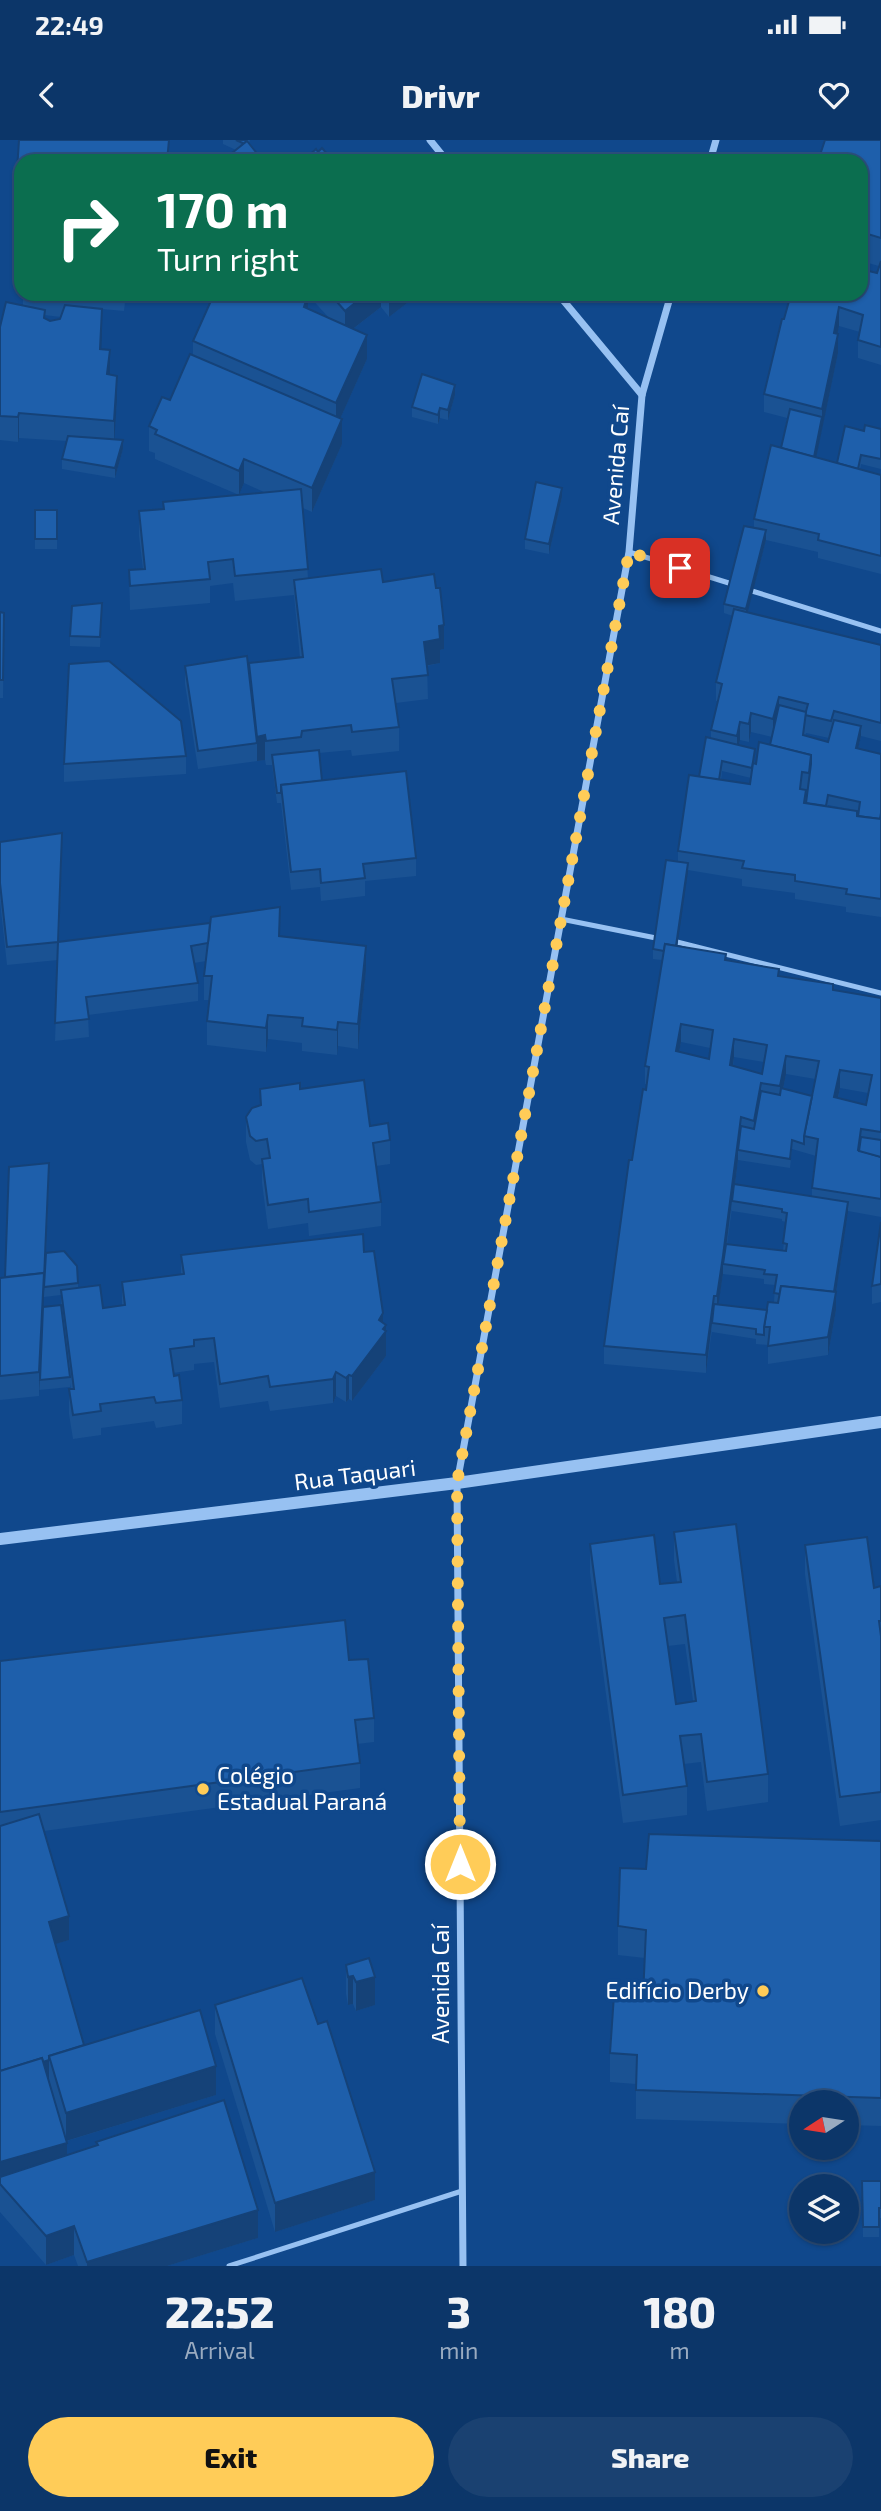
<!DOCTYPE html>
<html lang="en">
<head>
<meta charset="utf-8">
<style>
  :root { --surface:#0c3669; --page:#1a4171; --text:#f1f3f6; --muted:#9aabc0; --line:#2c507d; --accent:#ffcc58 }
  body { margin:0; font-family:"Exo 2",sans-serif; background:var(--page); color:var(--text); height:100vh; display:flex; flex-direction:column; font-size:26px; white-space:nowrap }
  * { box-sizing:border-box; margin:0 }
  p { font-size:23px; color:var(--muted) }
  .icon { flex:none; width:38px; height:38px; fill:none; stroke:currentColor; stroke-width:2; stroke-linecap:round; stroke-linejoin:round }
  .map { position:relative; height:2126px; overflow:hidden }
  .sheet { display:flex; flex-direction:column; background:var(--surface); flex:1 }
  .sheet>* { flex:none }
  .banner { position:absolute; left:14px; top:14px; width:854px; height:147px; border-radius:21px; box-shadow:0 2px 5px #0004,0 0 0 2px var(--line); background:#0b6e4f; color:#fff; overflow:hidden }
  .needle { width:46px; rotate:258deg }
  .controls { position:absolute; left:789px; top:1950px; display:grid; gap:14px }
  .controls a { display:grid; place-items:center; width:70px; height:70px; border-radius:50%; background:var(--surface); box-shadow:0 2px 5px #0004,0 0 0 2px var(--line); font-size:35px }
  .pin { position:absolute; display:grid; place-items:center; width:60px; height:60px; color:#fff; margin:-30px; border-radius:14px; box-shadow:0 4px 10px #0006 }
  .me { position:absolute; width:77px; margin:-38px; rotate:0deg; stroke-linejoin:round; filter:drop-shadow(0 0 5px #0008) }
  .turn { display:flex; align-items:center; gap:24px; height:147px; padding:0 28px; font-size:32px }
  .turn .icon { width:91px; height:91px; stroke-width:2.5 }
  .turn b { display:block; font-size:49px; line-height:60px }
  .eta { display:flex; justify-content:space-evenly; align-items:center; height:119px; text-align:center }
  .eta b { font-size:42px; font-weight:800; line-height:49px }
  .button { display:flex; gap:14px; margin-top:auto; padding:14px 28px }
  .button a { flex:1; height:80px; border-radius:42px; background:var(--accent); color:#111; font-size:28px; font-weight:800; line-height:80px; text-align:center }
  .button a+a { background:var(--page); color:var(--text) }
  .status { display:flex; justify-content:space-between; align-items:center; height:49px; padding:0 35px; background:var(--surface); direction:ltr }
  .status svg { height:19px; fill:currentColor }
  header { display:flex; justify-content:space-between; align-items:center; height:91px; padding:0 28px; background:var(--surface); font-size:32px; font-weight:800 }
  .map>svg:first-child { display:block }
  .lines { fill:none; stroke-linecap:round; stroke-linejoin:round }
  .service { stroke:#97c1f2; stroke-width:5 }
  .minor { stroke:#97c1f2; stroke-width:7 }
  .tertiary { stroke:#97c1f2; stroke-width:12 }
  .wall { fill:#1a5293; fill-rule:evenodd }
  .shaded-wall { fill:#154278 }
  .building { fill:#1e5fab; stroke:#154278; stroke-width:2; fill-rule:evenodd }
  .route { stroke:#ffcc58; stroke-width:12; stroke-dasharray:0 21.6 }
  .poi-dot { fill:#ffcc58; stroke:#10488c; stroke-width:2.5 }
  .labels { text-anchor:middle; stroke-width:7; stroke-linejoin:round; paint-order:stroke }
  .street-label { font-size:23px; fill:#fff; stroke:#10488c }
  .poi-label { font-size:23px; fill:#fff; stroke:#10488c; text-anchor:start }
</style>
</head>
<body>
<div class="status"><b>22:49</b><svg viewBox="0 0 49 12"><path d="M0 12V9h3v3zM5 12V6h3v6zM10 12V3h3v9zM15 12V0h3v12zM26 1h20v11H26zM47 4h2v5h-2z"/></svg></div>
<header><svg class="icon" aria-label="back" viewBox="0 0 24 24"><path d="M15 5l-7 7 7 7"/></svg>Drivr<svg class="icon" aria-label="heart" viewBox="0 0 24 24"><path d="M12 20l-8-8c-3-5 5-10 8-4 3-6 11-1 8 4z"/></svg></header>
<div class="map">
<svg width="881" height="2126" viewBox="0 0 881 2126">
  <rect width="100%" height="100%" fill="#10488c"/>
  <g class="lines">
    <!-- service -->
    <g class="service">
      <polyline points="629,412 732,444"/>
      <polyline points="752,451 881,491"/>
      <polyline points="561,779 656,798"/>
      <polyline points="677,802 881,853"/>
      <polyline points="229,2126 462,2051"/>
    </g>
    <!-- minor -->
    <g class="minor">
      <polyline points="430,0 447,21"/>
      <polyline points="710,21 716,0"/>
      <polyline points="558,154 642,255"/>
      <polyline points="463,2126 457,1343 629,412 642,255 671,154"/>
    </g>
    <!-- tertiary -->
    <polyline class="tertiary" points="0,1399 457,1343 881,1282"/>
  </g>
  <!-- wall -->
  <g class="wall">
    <polygon points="19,0 169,0 169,21 21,21 21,56 17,55 17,31"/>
    <polygon points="223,0 250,0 249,3 236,10 223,4"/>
    <path d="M881 0V225L858 218V200L860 192 839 186 837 194 838 213 816 317 837 323 864 291 881 289V329L861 324 860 329 881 335V434L818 418V412L766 400 747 473 881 505V601L861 596 858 609 881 614V777L846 772V767L795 759V753L742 746V739L688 730 677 806 779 836 833 850 881 858V1077L848 1071 836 1152V1170L828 1215 768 1224V1205L756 1204V1199L712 1192V1190L706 1233 604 1224V1206L632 1020 647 944H645V926L662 820 653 819V809L678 721V711L699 637 711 598V590L718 561H716V542L733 476 724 473V464L754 388V379L781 308 787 278 764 272V254L784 179 877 133 879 126 861 121V21ZM751 592 772 597 770 605 756 624 755 623 739 605 740 600 749 602ZM806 593 829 598 828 602 805 596ZM722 631 751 638 750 644 721 640ZM828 665 855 670 828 666ZM681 902 710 908 709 919 679 912ZM734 917 764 922 762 934 733 926ZM786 934 815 939 812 956 783 949ZM840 948 868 953 866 965 838 958ZM792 1009 816 1016 812 1048V1057L735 1045 738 1020 790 1028ZM732 1068V1071L782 1079V1081L786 1082 783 1111 727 1104ZM723 1134 764 1139V1144L775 1145 774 1163 767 1170 718 1164Z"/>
    <path d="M23 154H126L124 171 102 169 101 209 117 260 114 299 123 309 115 338 62 329V319L67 301 19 298 18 302 0 300V187L23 166ZM44 175 61 177 60 179 50 181 44 178Z"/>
    <path d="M214 154H411V160L389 177 381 167 353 189 367 219 340 279 342 304 312 372 303 368 308 438 383 442 444 509 440 510V523L427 526 428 559 396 563 399 587V611L352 616 351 610 319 613 322 641 416 718V736L365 741V756L321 761 320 747 291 750 281 663H277L272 625H266L265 620 198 629 185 544V526H249L300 518 294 455 235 461 233 443 210 446V463L130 470 129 430 143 429 139 396V371L163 369 239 355 155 319V313L149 311V286L170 260 193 215V201ZM310 157 329 178 308 169V158ZM244 343 266 353 239 355Z"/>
    <polygon points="455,255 448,280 440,278 438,284 412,277 412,267"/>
    <polygon points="562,357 549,414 525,409 525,399"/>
    <rect x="35" y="370" width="22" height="39"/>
    <polygon points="102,463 100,507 70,506 70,496"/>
    <polygon points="0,472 4,473 3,558 0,558"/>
    <polygon points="186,616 186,634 64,642 64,624"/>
    <polygon points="0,702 62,711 59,802 280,796 366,830 358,909 338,906 337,915 302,911 302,903 268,899 266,912 207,905 207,881 209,860 204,860 204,836 206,821 194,823 198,843 198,861 88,875 89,897 55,901 58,820 7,825 0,761"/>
    <polygon points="260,949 300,949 370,986 390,1000 390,1024 376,1026 381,1062 381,1086 309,1096 308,1083 268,1089 262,1043 262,1024 256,1025 250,1020 246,1002 246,977 260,965"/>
    <path d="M49 1041 46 1113 78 1143V1148L103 1168 122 1165V1142L181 1134V1115L364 1112 383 1183 386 1185V1216L352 1261 349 1259 346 1262 336 1256 333 1263 270 1271 268 1261 220 1268 214 1222 194 1224V1230L173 1233 182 1260V1284L156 1288 154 1281 101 1288V1295L73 1299 69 1274V1249H71L70 1243V1247L39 1250V1256L0 1260V1138L5 1137ZM61 1155V1165L43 1167 44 1157Z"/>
    <polygon points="881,1082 881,1162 872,1164 872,1146"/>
    <path d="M674 1392 768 1634V1662L707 1671 701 1622 684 1624 687 1646V1675L623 1683 590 1433V1404L660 1444 677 1442 674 1420ZM685 1504 693 1561 676 1564 668 1506Z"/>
    <polygon points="805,1405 874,1448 881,1446 881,1680 840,1686 805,1434"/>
    <polygon points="349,1520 374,1578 374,1602 357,1604 360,1623 360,1648 44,1691 69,1800 55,1804 84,1905 216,1955 67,2001 67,2015 96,2006 96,2002 258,2098 167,2126 78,2126 74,2115 46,2125 0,2072 0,1521"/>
    <polygon points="881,1701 881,1986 847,1985 847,1962 802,1962 802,1984 636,1979 636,1944 610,1942 610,1913 643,1857 645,1818 618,1815 618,1786 646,1729"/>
    <polygon points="346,1825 375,1865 356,1871 353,1864 348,1865 346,1854"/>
    <polygon points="215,1865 318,1884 375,2060 275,2092 215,1894"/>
    <polygon points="862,2041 881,2041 881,2078 879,2078 879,2097 863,2097"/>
  </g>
  <!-- shaded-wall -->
  <g class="shaded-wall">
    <polygon points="301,154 310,154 310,157 308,158 308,179 304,167"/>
    <polygon points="366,154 381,154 381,167 345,195 345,171"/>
    <polygon points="389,154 411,154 411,160 389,177"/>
    <polygon points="839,167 839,186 834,211 834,193"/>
    <polygon points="102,169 102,193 100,234 100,209"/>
    <polygon points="838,194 838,213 813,333 813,324 822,277 822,269"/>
    <polygon points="367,195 367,219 336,288 336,263"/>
    <polygon points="110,210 110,234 107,234"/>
    <polygon points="117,236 117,260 114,305 114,281"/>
    <polygon points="455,245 455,255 448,280 448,270"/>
    <polygon points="440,268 440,278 438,284 438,275"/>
    <polygon points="19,273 19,298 18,302 18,277"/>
    <polygon points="342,279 342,304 312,372 312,348"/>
    <polygon points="123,300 123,309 115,338 115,328"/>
    <polygon points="244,319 244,343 239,355 239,331"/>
    <polygon points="562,348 562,357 549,414 549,404"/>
    <polygon points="766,390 766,400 746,479 746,469"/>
    <polygon points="444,485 444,509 440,510 440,523 424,526 424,502 439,486"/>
    <polygon points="779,557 779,575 773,598 773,579"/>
    <polygon points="751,573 751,592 749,602 749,584"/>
    <polygon points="740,582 740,600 737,614 737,596"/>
    <polygon points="861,586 861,596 856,618 856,608"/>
    <polygon points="265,595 265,620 257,621 257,597"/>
    <polygon points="688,723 688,732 675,822 675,813"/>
    <polygon points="366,806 366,830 358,909 358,884"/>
    <polygon points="268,875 268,899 266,912 266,888"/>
    <polygon points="338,882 338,906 337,915 337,890"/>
    <polygon points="681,884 681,902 676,929 676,911"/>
    <polygon points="734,899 734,917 730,943 730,925"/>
    <polygon points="786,916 786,934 780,964 780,946"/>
    <polygon points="840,930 840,948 834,975 834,957"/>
    <polygon points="761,943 761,961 754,999 754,981"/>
    <polygon points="741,977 741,996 738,1010 738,1020 733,1061 732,1061 724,1124 723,1124 723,1134 717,1174 717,1156"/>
    <polygon points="49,1023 44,1157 39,1256 39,1232"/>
    <polygon points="848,1062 848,1072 836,1153 836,1152 836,1170 828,1215 828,1197"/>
    <polygon points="714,1156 714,1174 712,1183 706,1233 706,1215"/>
    <polygon points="383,1173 383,1189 386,1185 386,1216 352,1261 352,1236"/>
    <polygon points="336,1232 336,1256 333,1263 333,1239"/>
    <polygon points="349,1235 349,1259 346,1262 346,1238"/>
    <polygon points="69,1776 69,1800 49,1806 49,1782"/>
    <polygon points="353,1836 353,1864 348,1865 348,1837"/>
    <polygon points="375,1837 375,1865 356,1871 356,1842"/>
    <polygon points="49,1920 49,1945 0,1935"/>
    <polygon points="216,1926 216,1955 66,2001 66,1973"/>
    <polygon points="67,2003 67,2031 0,2044 0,2022"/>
    <polygon points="375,2032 375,2060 275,2092 275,2063"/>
    <polygon points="258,2070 258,2098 167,2126 87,2126 87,2122"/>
    <polygon points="74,2086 74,2115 46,2125 46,2096"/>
  </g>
  <!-- building -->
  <g class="building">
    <polygon points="19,0 169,0 167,21 21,21 21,31 17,31"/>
    <polygon points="236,0 246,0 245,4"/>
    <polygon points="825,0 881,0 881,98 861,92 861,21 818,21"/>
    <polygon points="247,1 263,21 222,21"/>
    <polygon points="322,8 333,21 303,21 316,9 318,12"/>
    <polygon points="881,121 881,207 858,200 863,175 839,167 834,193 838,194 822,269 764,254 782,179 784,179 791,154 861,154 861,129 877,133"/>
    <polygon points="29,154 84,154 84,160 29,156"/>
    <polygon points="214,154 306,154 308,155 304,167 367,195 336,263 193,201"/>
    <polygon points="330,154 366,154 345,171"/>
    <polygon points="6,162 45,170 44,178 50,181 60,179 65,165 102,169 100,209 110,210 107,234 117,236 114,281 19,273 18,277 0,276 0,187"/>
    <polygon points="190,214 342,279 312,348 244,319 239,331 155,294 157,290 149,286 162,257 170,260"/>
    <polygon points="422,234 455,245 448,270 440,268 438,275 412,267"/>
    <polygon points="790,269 822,277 814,317 781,308"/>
    <polygon points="865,285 881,289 881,319 861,315 858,329 837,323 845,286 864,291"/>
    <polygon points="68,296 123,300 115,328 62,319"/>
    <polygon points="771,305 881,335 881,416 818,400 819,394 754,379"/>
    <polygon points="536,342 562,348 549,404 525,399"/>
    <polygon points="301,349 308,429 235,436 233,419 208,422 210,439 130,446 129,430 145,429 139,371 164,369 163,362"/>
    <rect x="35" y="370" width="22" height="29"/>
    <polygon points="744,386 766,390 746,469 724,464"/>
    <polygon points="381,429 383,442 434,434 436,448 440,448 444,485 439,486 440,499 424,502 428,535 392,539 399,587 352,592 351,585 302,591 301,597 266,601 265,595 257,597 249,523 303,517 294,440"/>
    <polygon points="102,463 100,497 70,496 72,466"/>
    <polygon points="734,469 881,505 881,583 834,571 831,581 805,575 808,564 779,557 773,579 751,573 749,584 740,582 737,596 711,590 722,544 716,542"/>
    <polygon points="0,472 4,473 3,540 0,540"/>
    <polygon points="247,516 257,603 198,611 185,526"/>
    <polygon points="109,521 181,581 186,616 64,624 69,524"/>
    <polygon points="779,565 806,572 803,595 828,602 834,580 861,586 856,608 881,614 881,673 880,679 858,676 860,662 828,655 826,666 806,663 811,624 811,615 770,605"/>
    <polygon points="706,597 755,609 752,628 722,621 719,640 699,637"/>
    <polygon points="759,602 811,615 809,633 802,632 800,649 806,650 804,663 857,671 857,676 881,679 881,759 846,754 847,749 795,741 795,735 742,728 744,721 678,711 689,635 750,644 753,623 756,624"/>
    <polygon points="319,610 322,641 281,645 281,653 277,653 272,615"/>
    <polygon points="406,631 416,718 363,724 365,738 321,743 320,729 291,732 281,645"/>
    <polygon points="62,693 58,802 7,807 0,743 0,702"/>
    <polygon points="666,720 688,723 676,806 665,804 664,811 653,809"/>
    <polygon points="280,767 279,796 366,806 358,884 338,882 337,890 302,886 303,878 268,875 266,888 207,881 212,836 204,836 211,777"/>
    <polygon points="210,783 208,803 191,806 198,843 86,857 89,879 55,883 58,802"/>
    <path d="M665 804 726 814 725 820 779 829 778 836 833 844V850L881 858V992L861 989 858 1010 881 1017V1059L812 1048 818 999 804 996 819 921 786 916 780 946 761 943 754 981 741 977 723 1116 717 1156H714L706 1215 604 1206 629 1020H632L643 949 646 950 649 927 645 926ZM681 884 713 890 709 919 676 911ZM734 899 767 905 762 934 730 925ZM840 930 872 935 866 965 834 957Z"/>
    <polygon points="364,940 370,986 388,983 390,1000 373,1003 381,1062 309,1072 308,1059 268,1065 262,1019 270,1018 267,999 256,1001 250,996 246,977 252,968 261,965 260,949 300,943 300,949"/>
    <polygon points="781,948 812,956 804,996 804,1004 792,1000 790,1019 738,1010 741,986 754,989 761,951 780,955"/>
    <polygon points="861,997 881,1000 881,1017 859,1011"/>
    <polygon points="49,1023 44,1139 44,1133 5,1137 9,1027"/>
    <polygon points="734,1044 848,1062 834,1152 781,1146 780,1154 774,1153 777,1135 764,1134 765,1130 723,1124 726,1104 786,1111 787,1104 783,1103 787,1073 782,1072 782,1069 732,1061"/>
    <polygon points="881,1082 881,1144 872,1146"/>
    <polygon points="363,1094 364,1112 374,1111 383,1173 379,1180 386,1185 383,1189 386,1191 352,1236 349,1235 346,1238 336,1232 333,1239 270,1247 268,1236 220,1244 214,1198 194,1200 194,1206 170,1209 174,1236 179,1235 182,1260 156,1263 154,1257 100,1264 101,1271 73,1275 69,1249 74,1249 61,1150 100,1145 103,1168 125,1165 122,1142 184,1134 181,1115"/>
    <polygon points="64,1111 77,1126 78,1143 44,1147 46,1113"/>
    <polygon points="44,1133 39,1232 0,1236 0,1138"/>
    <polygon points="781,1146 836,1152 828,1197 768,1206 770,1187 764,1187 768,1162 778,1163"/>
    <polygon points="714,1164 767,1170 764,1187 764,1195 756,1194 756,1189 712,1183"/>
    <polygon points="61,1165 70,1237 40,1240 43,1167"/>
    <path d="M736 1384 768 1634 707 1642 701 1594 680 1596 687 1646 623 1655 590 1404 654 1395 660 1444 681 1442 674 1392ZM685 1475 696 1561 676 1564 664 1478Z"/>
    <polygon points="867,1397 874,1448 881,1446 881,1481 879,1481 881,1496 881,1652 840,1657 805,1405"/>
    <polygon points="345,1480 349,1520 368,1519 374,1578 355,1580 360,1623 0,1672 0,1521"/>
    <polygon points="39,1674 69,1776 49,1782 84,1905 49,1916 49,1920 43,1922 42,1918 0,1931 0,1686"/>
    <polygon points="649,1694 881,1701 881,1958 636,1950 637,1915 610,1913 614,1855 643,1857 646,1790 618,1786 620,1728 646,1729"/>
    <polygon points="369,1818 375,1837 356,1842 353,1836 348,1837 346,1825"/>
    <polygon points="302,1838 318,1884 327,1881 375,2032 275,2063 215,1865"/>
    <polygon points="200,1870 216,1926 66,1973 49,1916"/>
    <polygon points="42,1918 67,2003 0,2022 0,1931"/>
    <polygon points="224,1960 258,2070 87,2122 74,2086 46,2096 0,2044 0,2037 98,2005 96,2002"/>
    <polygon points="862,2041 881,2041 881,2068 879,2068 879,2087 863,2087"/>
  </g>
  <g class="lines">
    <!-- route -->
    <polyline class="route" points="460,1724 457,1343 629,412 680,428"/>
  </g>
  <!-- markers -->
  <g class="poi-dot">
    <circle cx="203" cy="1649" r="7"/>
    <circle cx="763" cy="1851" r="7"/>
  </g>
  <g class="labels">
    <!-- street labels -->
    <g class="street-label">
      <text transform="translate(616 325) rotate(-85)" y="8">Avenida Caí</text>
      <text transform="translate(355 1335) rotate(-7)" y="8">Rua Taquari</text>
      <text transform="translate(441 1844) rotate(-90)" y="8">Avenida Caí</text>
    </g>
    <!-- poi labels -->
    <g class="poi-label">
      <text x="217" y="1644">Colégio<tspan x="217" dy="26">Estadual Paraná</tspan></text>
      <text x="749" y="1859" text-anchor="end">Edifício Derby</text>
    </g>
  </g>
</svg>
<div class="controls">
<a><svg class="needle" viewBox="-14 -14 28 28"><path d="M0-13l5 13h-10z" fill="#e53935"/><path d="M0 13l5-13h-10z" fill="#9aabc0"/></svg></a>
<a><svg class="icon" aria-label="layers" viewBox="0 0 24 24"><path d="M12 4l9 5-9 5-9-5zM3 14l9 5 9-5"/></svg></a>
</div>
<div class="pin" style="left:680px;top:428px;background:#d93025"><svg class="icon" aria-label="arrive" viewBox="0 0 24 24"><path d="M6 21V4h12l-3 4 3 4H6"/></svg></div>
<svg class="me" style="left:460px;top:1724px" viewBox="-20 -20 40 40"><circle r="17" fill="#ffcc58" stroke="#fff" stroke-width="3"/><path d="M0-11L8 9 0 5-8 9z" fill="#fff"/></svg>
<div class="banner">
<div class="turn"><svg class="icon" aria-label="right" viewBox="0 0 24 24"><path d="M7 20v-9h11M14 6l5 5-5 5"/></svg><div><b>170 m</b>Turn right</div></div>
</div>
</div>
<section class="sheet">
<div class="eta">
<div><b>22:52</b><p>Arrival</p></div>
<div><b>3</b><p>min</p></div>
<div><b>180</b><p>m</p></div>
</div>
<div class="button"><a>Exit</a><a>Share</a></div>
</section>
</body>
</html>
